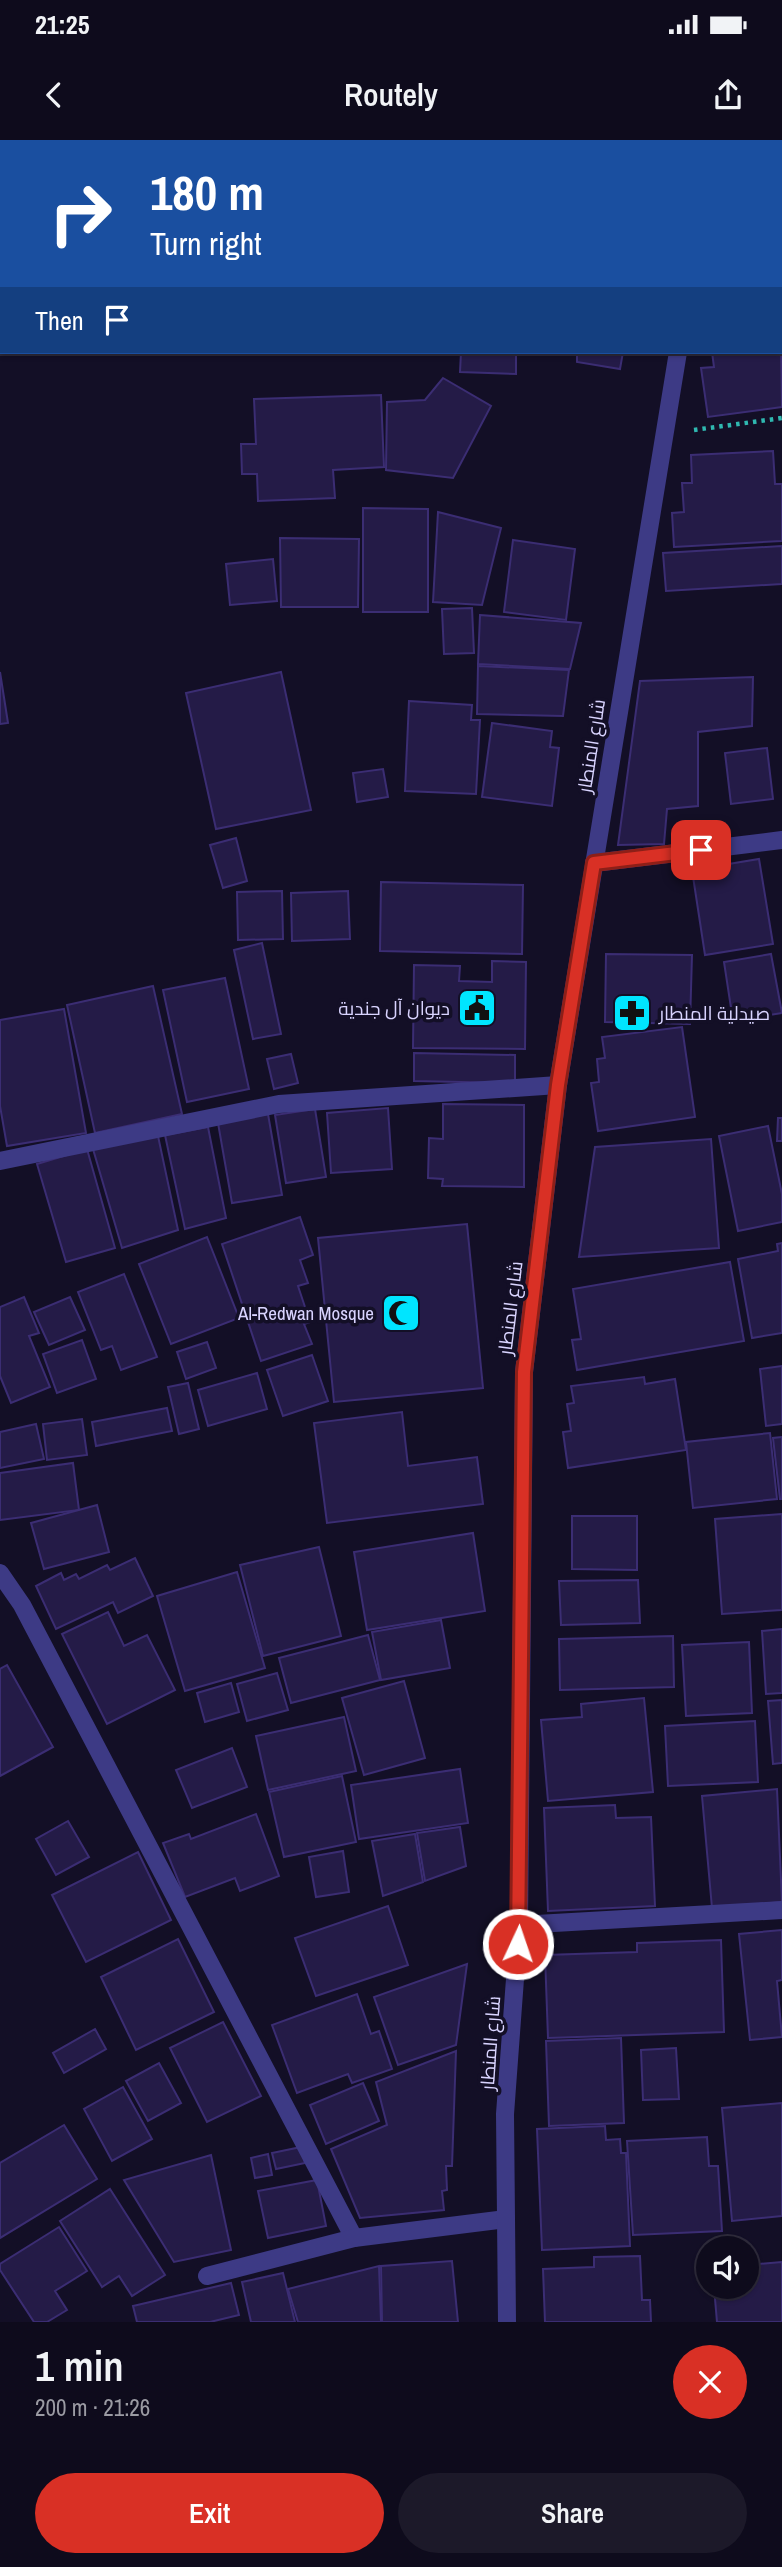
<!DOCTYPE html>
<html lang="en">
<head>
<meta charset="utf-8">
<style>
  :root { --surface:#0e0b1c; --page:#1c1929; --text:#f1f3f6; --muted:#9b9ba3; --line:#2e2b3b; --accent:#d93025 }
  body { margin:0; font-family:"Archivo Narrow",Cairo,sans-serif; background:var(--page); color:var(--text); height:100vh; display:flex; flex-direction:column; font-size:26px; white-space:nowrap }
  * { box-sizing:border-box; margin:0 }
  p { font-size:23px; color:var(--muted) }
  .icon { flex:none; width:38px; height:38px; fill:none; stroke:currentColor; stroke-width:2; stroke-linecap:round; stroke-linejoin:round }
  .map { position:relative; height:2182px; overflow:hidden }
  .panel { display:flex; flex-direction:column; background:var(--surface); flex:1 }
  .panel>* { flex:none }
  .top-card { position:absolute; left:0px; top:0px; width:782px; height:214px; box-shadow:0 2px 5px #0004,0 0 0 2px var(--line); background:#1a4fa0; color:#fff; overflow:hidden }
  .controls { position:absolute; left:696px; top:2096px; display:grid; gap:14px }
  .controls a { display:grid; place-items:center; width:63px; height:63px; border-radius:50%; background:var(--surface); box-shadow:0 2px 5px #0004,0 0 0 2px var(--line); font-size:35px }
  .pin { position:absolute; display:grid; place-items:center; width:60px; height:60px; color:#fff; margin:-30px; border-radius:14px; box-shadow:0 4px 10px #0006 }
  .me { position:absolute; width:77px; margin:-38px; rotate:3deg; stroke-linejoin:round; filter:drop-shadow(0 0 5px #0008) }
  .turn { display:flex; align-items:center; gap:24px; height:147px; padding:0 35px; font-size:32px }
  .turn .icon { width:91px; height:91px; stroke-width:2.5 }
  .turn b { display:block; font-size:49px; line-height:60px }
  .then { display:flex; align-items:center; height:66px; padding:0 35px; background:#0003; gap:14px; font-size:26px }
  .round { display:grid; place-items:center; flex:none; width:74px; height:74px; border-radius:37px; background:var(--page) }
  .head { display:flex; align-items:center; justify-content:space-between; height:119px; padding:0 35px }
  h1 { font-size:42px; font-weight:600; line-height:52px }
  .action { display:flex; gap:14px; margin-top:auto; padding:14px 35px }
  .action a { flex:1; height:80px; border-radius:42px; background:var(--accent); color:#fff; font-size:28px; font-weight:600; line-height:80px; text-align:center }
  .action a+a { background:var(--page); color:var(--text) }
  .status { display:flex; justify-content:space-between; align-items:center; height:49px; padding:0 35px; background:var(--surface); direction:ltr }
  .status svg { height:19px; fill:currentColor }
  header { display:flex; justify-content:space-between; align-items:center; height:91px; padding:0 35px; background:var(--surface); font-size:32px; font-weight:600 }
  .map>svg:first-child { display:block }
  .building { fill:#241b47; stroke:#3b2d73; stroke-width:2 }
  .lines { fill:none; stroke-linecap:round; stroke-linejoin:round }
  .path { stroke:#2fb8b0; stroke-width:4.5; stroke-dasharray:3.5 5; stroke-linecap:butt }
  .minor { stroke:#3d3a85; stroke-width:18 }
  .route-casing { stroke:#8d1f18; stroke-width:18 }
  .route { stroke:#d93025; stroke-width:12 }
  .labels { text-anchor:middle; stroke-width:7; stroke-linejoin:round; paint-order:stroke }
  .street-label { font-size:19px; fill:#d9d4ff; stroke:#130f26 }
  .poi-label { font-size:19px; fill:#d9d4ff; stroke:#130f26; text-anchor:end }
</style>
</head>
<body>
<div class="status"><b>21:25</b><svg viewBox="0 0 49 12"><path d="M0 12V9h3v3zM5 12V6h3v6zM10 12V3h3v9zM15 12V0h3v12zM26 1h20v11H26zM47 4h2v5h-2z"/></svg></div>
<header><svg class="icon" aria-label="back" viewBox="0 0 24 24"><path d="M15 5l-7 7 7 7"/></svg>Routely<svg class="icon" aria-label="share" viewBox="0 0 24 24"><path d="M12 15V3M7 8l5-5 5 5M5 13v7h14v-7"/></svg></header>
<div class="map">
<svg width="782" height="2182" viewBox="0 0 782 2182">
  <rect width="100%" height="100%" fill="#130f26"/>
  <!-- building -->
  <g class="building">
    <polygon points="0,0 83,0 84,2 2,2 0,36"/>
    <rect x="522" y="0" width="83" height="2"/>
    <polygon points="758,0 782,0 782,98 780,2"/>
    <polygon points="0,51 2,51 0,105"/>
    <polygon points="780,138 782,267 708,277 701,228 714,227 712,212 780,212"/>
    <polygon points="461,212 516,212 516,234 460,232"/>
    <polygon points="577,212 623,212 620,229 577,222"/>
    <polygon points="443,238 491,266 453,338 386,330 387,262 425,260"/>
    <polygon points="381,255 384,327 333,330 335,358 258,361 257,334 242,334 241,304 256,304 254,259"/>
    <polygon points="773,311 775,344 782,344 782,401 674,407 672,373 684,372 682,343 692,343 691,315"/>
    <polygon points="363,368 428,369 428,472 363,472"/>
    <polygon points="438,372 501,388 482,465 433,462"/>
    <polygon points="280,398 359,399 358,467 281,467"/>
    <polygon points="513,400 575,409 566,480 504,472"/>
    <polygon points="782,406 782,444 666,451 663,413"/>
    <polygon points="273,419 277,461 230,465 226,424"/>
    <polygon points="472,468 474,513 444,514 442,469"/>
    <polygon points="480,475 581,483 570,529 478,524"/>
    <polygon points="478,526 569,530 563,576 477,574"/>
    <polygon points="0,532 8,583 0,584"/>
    <polygon points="281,532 311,670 216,689 186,553"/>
    <polygon points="753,537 752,586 698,592 698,666 667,669 664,704 618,705 640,541"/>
    <polygon points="409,561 472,565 471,580 480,580 476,654 405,651"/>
    <polygon points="492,583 552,591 550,607 559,608 552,666 482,657"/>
    <polygon points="767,608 773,659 731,664 725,613"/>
    <polygon points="383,629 388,657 357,662 353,633"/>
    <polygon points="236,698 247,741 223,748 210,705"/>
    <polygon points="759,719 773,804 705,815 692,730"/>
    <polygon points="381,742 523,745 522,814 380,811"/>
    <polygon points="282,751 283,799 238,800 237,752"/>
    <polygon points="348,751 350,799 292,801 291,753"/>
    <polygon points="262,803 281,894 253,899 234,810"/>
    <polygon points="606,814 692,815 690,884 605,882"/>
    <polygon points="771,814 782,873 733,881 724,822"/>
    <polygon points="492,821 526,822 525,909 413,908 414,825 460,826 459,841 492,842"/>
    <polygon points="225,838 249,949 187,962 163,850"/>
    <polygon points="153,846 182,974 95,993 67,865"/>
    <polygon points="64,869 86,993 7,1006 0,966 0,880"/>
    <polygon points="682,887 695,977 598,991 591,943 599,942 597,919 605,918 602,897"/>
    <polygon points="414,913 515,915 515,943 414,941"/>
    <polygon points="291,914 298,943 274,949 267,919"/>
    <polygon points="443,964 524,965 524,1047 442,1046 443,1039 428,1038 429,998 443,999"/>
    <polygon points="388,968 392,1029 331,1033 327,973"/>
    <polygon points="315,969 326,1037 286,1043 275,975"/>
    <polygon points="268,974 282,1055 232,1063 218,983"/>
    <polygon points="778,978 782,978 782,1001 777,1001"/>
    <polygon points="768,986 782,1054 782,1082 738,1091 719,996"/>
    <polygon points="208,987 226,1078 185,1089 165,995"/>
    <polygon points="158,996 178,1090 122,1108 93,1009"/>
    <polygon points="711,999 719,1108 579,1117 595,1007"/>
    <polygon points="87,1009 115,1108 66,1122 37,1024"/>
    <polygon points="300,1077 313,1115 300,1120 308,1143 298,1146 310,1182 304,1184 312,1204 261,1221 222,1104"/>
    <polygon points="467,1084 483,1248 334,1262 318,1098"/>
    <polygon points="207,1097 239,1178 171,1204 139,1124"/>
    <polygon points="782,1103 782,1193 752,1198 738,1119 778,1111 777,1104"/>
    <polygon points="730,1122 744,1201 577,1230 572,1200 581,1199 573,1149"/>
    <polygon points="124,1134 157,1217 121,1230 112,1206 101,1210 78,1152"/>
    <polygon points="24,1157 39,1193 29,1196 50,1247 11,1263 0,1236 0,1167"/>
    <polygon points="70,1157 85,1190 49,1205 34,1172"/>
    <polygon points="82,1200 96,1239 57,1253 43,1214"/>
    <polygon points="207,1202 216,1228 186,1239 177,1212"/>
    <polygon points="312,1215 328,1261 283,1276 267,1230"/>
    <polygon points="782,1226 782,1284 766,1286 760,1229"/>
    <polygon points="257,1233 267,1269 208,1286 198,1250"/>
    <polygon points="644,1237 645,1244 675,1239 686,1310 568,1328 563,1292 571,1291 567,1264 574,1263 571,1246"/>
    <polygon points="188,1243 199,1289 179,1294 168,1247"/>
    <polygon points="167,1268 172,1291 96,1306 92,1282"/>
    <polygon points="402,1272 408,1326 477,1317 483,1364 327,1383 314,1283"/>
    <polygon points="82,1279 87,1315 47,1320 43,1284"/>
    <polygon points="36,1284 44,1319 0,1328 0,1292"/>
    <polygon points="770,1293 777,1359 693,1368 686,1302"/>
    <polygon points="782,1297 782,1359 780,1359 773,1298"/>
    <polygon points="73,1323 79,1370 0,1380 0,1333"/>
    <polygon points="97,1365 109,1412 44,1429 31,1383"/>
    <polygon points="782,1374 782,1470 722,1474 715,1379"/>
    <polygon points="572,1376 637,1376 637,1430 572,1429"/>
    <polygon points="473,1393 485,1471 367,1490 354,1412"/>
    <polygon points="319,1407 341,1496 263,1516 240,1425"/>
    <polygon points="135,1418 153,1456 118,1473 113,1462 56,1489 36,1446 61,1433 64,1440 76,1434 79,1439 107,1425 110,1430"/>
    <polygon points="237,1432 265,1528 185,1551 157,1456"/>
    <polygon points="638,1440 640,1483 561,1485 559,1441"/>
    <polygon points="108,1472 124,1506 147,1495 175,1550 107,1584 62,1494"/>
    <polygon points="441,1480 450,1528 381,1540 372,1492"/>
    <polygon points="782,1489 782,1553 766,1554 762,1491"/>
    <polygon points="368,1495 380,1540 291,1563 279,1518"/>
    <polygon points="673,1496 674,1547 560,1550 559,1499"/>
    <polygon points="749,1502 752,1573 686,1576 682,1505"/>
    <polygon points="7,1525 53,1607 0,1636 0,1529"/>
    <polygon points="277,1533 288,1570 247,1581 237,1544"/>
    <polygon points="404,1541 425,1618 364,1635 342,1558"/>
    <polygon points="231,1543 239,1572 205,1582 197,1553"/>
    <polygon points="644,1558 653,1652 548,1661 541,1580 582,1577 581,1564"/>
    <polygon points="782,1560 782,1623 773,1624 768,1561"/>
    <polygon points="344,1577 356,1631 268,1650 256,1596"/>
    <polygon points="755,1581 758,1642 668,1646 665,1586"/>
    <polygon points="232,1608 247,1647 192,1668 176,1630"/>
    <polygon points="460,1629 468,1683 359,1699 351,1645"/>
    <polygon points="342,1636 356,1702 284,1717 269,1652"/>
    <polygon points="777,1649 782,1762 712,1768 702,1656"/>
    <polygon points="615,1665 616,1678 651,1677 655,1766 548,1771 544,1668"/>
    <polygon points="256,1674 279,1736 240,1751 235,1738 185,1757 163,1703 189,1694 191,1699"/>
    <polygon points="68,1681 89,1717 56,1735 36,1699"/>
    <polygon points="460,1687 466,1726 425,1741 417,1693"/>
    <polygon points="415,1694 423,1742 383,1756 372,1701"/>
    <polygon points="343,1711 349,1752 316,1757 309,1717"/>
    <polygon points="138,1712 171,1780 86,1822 52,1755"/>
    <polygon points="388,1766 408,1825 316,1856 295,1798"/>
    <polygon points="782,1790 782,1840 777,1841 782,1897 750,1900 739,1794"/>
    <polygon points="178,1799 214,1872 136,1910 101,1837"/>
    <polygon points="721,1800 724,1892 548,1898 545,1815 637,1812 637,1803"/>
    <polygon points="467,1824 456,1905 398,1925 374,1857"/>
    <polygon points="357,1854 371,1894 379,1891 392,1929 352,1943 348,1934 297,1953 272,1885"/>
    <polygon points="223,1882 261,1956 207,1982 170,1908"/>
    <polygon points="95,1889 106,1909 64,1933 53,1913"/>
    <polygon points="621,1898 624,1983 549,1986 546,1901"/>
    <polygon points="676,1908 679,1959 643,1960 641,1910"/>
    <polygon points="456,1911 452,2026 446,2026 447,2050 442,2051 444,2070 360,2078 331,2009 387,1985 376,1942"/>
    <polygon points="159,1923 181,1963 148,1981 126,1941"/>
    <polygon points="363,1943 379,1981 326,2004 310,1965"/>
    <polygon points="123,1947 152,1999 112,2021 84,1969"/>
    <polygon points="782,1963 782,2076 732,2081 722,1968"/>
    <polygon points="64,1985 97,2039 0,2098 0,2023"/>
    <polygon points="605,1986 606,2000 620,1999 621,2013 626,2013 630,2106 542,2110 537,1989"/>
    <polygon points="707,1997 709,2026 718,2026 722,2091 633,2095 627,2001"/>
    <polygon points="301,2007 305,2023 276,2029 272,2013"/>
    <polygon points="268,2014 272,2035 255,2038 251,2018"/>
    <polygon points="211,2015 231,2110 174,2122 124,2040"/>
    <polygon points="317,2040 326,2086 268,2098 258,2051"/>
    <polygon points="110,2049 165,2135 132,2156 119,2136 102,2147 60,2081"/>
    <polygon points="59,2087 87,2131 55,2151 67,2170 47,2182 34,2182 0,2130 0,2124"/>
    <polygon points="640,2116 642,2160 650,2160 651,2182 545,2182 543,2129 594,2127 594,2117"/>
    <polygon points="452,2121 458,2182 382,2182 381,2126"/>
    <polygon points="782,2122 782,2182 717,2182 714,2147 747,2147 747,2125"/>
    <polygon points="379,2126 381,2182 298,2182 288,2149"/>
    <polygon points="283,2133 295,2182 251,2182 242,2142"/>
    <polygon points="231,2143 239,2175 210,2182 137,2182 133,2166"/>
  </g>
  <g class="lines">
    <!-- path -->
    <polyline class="path" points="694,290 782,278"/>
    <!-- minor -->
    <g class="minor">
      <polyline points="713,2 713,0"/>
      <polyline points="780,112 782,112"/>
      <polyline points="594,723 782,700"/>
      <polyline points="0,1021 279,964 558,945"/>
      <polyline points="0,1433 22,1465 354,2098"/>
      <polyline points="519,1785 782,1770"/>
      <polyline points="207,2136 354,2098 506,2079"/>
      <polyline points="507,2182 505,1974 519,1785 524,1232 558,945 678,212"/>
    </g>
  </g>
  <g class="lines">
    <defs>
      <polyline id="route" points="518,1804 524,1232 558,945 594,723 701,710"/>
    </defs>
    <!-- route casing -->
    <use href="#route" class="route-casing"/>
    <!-- route -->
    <use href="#route" class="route"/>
  </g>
  <!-- icons -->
  <defs>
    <symbol id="civic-square" viewBox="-11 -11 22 22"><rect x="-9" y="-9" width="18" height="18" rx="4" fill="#00e5ff" stroke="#130f26"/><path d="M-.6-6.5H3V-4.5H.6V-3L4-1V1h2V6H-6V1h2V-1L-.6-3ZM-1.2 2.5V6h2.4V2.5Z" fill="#111"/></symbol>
    <symbol id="pharmacy-square" viewBox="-11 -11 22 22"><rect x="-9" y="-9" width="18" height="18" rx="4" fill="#00e5ff" stroke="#130f26"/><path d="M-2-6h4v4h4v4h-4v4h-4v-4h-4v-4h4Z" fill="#111"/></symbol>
    <symbol id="mosque-square" viewBox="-11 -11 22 22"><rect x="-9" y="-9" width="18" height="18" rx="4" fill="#00e5ff" stroke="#130f26"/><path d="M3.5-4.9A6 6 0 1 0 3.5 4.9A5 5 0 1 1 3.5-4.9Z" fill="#111"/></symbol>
  </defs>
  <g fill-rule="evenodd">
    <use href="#civic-square" x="455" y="846" width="44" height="44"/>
    <use href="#pharmacy-square" x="610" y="851" width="44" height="44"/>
    <use href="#mosque-square" x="379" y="1151" width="44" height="44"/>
  </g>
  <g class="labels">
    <!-- street labels -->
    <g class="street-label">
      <text transform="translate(591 606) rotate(-81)" y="7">شارع المنطار</text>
      <text transform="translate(510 1168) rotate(-83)" y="7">شارع المنطار</text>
      <text transform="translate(490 1903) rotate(-86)" y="7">شارع المنطار</text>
    </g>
    <!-- poi labels -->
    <g class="poi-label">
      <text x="450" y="875">ديوان آل جندية</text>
      <text x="659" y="880" text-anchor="start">صيدلية المنطار</text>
      <text x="374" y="1180">Al-Redwan Mosque</text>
    </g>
  </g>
</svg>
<div class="controls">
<a><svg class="icon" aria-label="sound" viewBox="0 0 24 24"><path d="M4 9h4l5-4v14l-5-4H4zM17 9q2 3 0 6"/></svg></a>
</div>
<div class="pin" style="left:701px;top:710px;background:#d93025"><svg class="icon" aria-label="arrive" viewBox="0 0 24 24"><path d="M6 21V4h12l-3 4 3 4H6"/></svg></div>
<svg class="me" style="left:518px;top:1804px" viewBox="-20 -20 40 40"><circle r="17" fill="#d93025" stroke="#fff" stroke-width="3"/><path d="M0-11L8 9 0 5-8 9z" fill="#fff"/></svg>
<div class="top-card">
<div class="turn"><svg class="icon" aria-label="right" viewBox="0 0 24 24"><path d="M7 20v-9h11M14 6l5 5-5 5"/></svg><div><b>180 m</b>Turn right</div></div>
<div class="then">Then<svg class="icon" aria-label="arrive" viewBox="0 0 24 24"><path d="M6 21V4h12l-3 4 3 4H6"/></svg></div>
</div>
</div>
<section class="panel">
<div class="head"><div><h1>1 min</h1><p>200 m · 21:26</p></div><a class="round" style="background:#d93025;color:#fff"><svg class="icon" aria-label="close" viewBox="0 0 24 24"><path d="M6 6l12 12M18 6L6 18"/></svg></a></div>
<div class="action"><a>Exit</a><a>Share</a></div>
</section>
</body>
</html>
